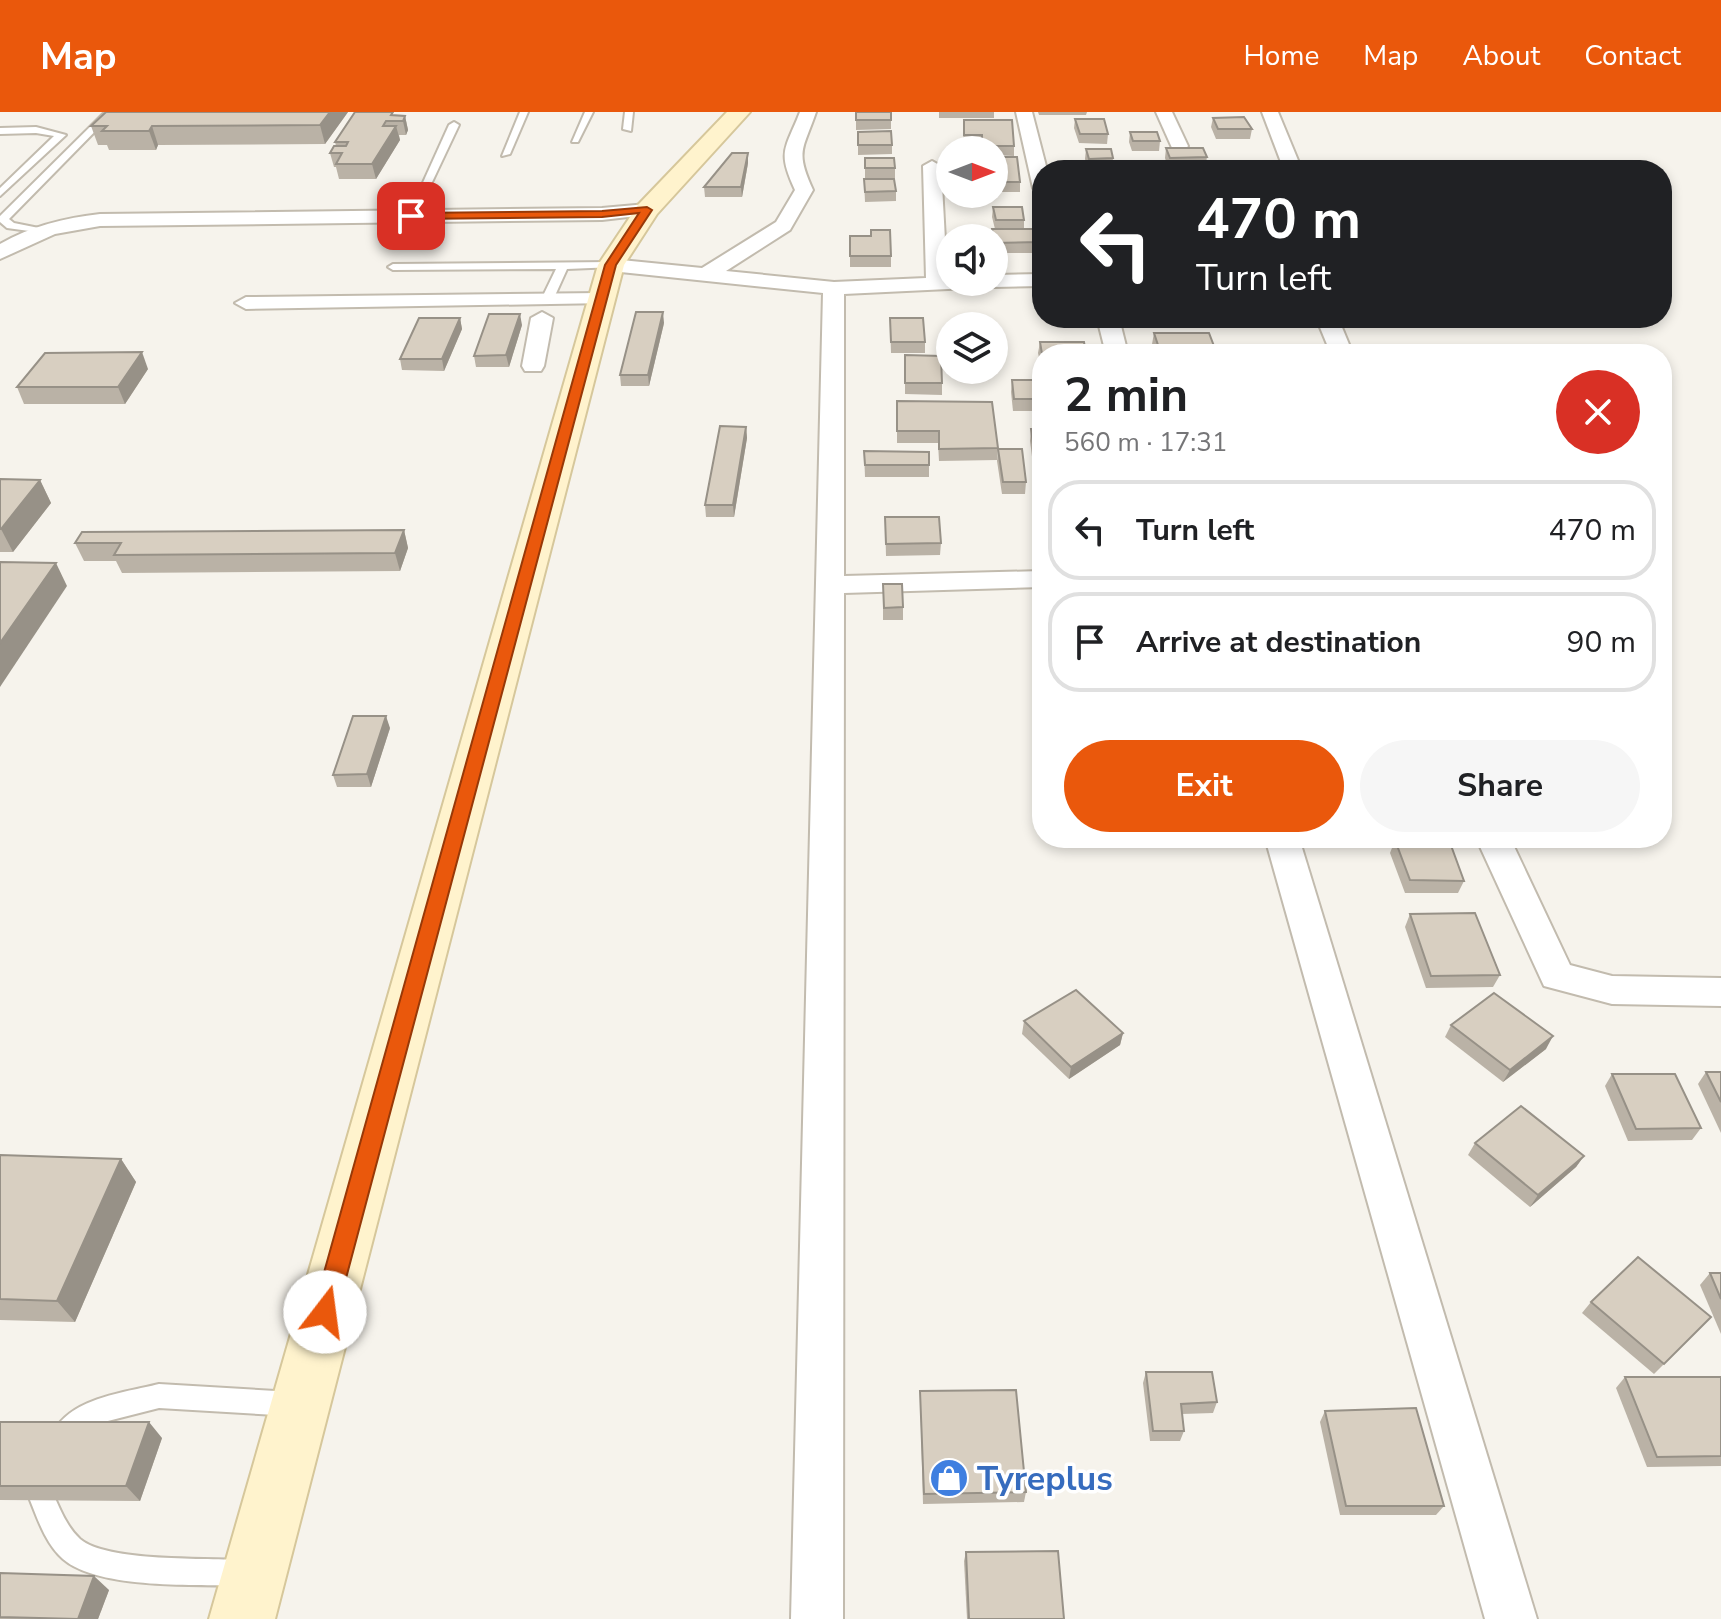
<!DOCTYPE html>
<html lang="en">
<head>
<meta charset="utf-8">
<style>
  :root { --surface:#fff; --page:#f6f6f6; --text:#202124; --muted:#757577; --line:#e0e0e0; --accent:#ea580c }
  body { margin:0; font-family:"Nunito Sans",sans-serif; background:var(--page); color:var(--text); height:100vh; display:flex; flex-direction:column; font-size:30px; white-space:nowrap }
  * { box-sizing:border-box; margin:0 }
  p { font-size:26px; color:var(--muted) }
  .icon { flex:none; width:44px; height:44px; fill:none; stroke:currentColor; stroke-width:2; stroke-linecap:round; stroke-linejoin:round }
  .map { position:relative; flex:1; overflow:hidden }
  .side { position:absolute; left:1032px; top:232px; width:640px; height:504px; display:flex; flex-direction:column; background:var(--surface); border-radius:32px; box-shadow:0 4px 12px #0003 }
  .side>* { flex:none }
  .top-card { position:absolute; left:1032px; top:48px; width:640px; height:168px; border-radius:32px; box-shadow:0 4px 12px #0003; background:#202124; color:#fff; overflow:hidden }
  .needle { width:52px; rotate:90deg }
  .tools { position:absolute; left:936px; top:24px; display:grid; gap:16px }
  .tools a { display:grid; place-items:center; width:72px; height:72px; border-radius:50%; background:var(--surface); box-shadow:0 4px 12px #0003; font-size:40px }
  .pin { position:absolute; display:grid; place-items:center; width:68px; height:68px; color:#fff; margin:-34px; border-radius:16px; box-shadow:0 4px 12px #0006 }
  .me { position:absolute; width:88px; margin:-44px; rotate:15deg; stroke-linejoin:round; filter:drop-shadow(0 0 6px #0008) }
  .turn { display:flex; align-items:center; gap:28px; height:168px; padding:0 32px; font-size:36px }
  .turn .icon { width:104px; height:104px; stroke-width:2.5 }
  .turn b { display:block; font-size:56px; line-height:68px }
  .round { display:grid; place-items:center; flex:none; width:84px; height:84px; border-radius:42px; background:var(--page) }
  .summary { display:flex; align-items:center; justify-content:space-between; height:136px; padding:0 32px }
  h1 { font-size:48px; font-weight:700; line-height:60px }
  .cta { display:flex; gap:16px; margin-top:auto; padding:16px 32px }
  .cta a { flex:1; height:92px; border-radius:48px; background:var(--accent); color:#fff; font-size:32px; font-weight:700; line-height:92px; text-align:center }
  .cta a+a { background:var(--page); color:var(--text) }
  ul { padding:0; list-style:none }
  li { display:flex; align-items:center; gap:24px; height:100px; margin:0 16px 12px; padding:0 16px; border:4px solid var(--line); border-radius:32px }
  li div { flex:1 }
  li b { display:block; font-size:30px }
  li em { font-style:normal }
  header { display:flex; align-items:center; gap:48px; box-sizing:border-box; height:112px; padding:0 40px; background:var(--accent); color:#fff }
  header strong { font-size:38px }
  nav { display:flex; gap:44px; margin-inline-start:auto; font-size:28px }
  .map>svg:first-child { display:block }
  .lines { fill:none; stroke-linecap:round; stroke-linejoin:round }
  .lane-casing { stroke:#c2bbae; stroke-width:4 }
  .street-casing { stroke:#c2bbae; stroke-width:4 }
  .secondary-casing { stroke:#d6c79b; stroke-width:4 }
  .lane { fill:#fff; fill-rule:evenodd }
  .street { fill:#fff; fill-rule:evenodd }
  .secondary { fill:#fff3cd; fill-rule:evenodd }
  .wall { fill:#bab2a6 }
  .shaded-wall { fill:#979187 }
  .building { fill:#d8cfc1; stroke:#979187; stroke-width:2 }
  .route { fill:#ea580c; stroke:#983908; stroke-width:2 }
  .labels { text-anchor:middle; stroke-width:7; stroke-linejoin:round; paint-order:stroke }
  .near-shop-label { font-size:34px; font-weight:bold; fill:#366cbe; stroke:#fff; text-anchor:start }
</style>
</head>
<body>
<header>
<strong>Map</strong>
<nav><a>Home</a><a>Map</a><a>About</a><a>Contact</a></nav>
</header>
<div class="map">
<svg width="1721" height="1507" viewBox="0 0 1721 1507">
  <rect width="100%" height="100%" fill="#f6f3ec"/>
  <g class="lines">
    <defs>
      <g id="lane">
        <polygon points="105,0 114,0 9,107 14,111 44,117 44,121 7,116 0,110 0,104"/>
        <polygon points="520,0 528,0 510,42 502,44"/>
        <polygon points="585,0 593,0 578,30 572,30"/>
        <polygon points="625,0 633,0 631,19 623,17"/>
        <polygon points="454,10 459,13 416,104 407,106 449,13"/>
        <polygon points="36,15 66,23 0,84 0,76 54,24 36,21 0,22 0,16"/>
        <polygon points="611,150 616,153 615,155 567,157 553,188 547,191 541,188 556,157 393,158 388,155 393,152"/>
        <path d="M159 1272 293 1280 302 1284 305 1292 302 1300 293 1304 159 1296 100 1311 63 1337 54 1334 51 1325C67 1286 123 1281 159 1272Z"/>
        <path d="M43 1375 52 1379C59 1395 66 1414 80 1427 106 1450 209 1446 245 1448L254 1452 258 1461 254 1470 245 1474C198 1472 99 1478 63 1447 46 1432 38 1408 30 1388L34 1379Z"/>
      </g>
      <g id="street">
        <path d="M800 0H816C803 38 795 39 813 78L790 118 726 159 834 170 926 166 923 54 932 49 941 54 947 165H950V170H979L969 176 844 182V464L1042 459V475L844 481 843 1507H791L823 181 611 159 601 153 611 147 702 156 776 110 795 78C777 39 785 38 800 0Z"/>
        <polygon points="1016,0 1032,0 1047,58 1042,58 1042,82 1033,76"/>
        <polygon points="1156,0 1172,0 1188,34 1185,38 1173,38"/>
        <polygon points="1262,0 1278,0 1302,58 1284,58"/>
        <path d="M647 92 657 98 654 102 602 108 100 114 55 122 0 147V132C31 114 65 106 100 102L602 96Z"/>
        <polygon points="1042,162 1042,174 994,175 984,170 994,170 994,163"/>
        <polygon points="601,181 608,183 612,187 608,191 246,197 235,191 246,185"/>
        <polygon points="542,200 553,206 544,254 541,259 525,259 522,254 531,206"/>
        <polygon points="1097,206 1119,206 1128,242 1106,242"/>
        <polygon points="1330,207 1341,213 1353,242 1331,242 1319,213"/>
        <polygon points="1265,726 1299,726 1537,1507 1485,1507"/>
        <polygon points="1476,726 1510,726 1570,853 1612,864 1721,866 1721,894 1612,892 1544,874"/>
      </g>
      <polygon id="secondary" points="727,0 750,0 657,102 624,153 275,1507 209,1507 598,153 638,93"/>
    </defs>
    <!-- lane casing -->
    <use href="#lane" class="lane-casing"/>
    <!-- street casing -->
    <use href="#street" class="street-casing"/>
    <!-- secondary casing -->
    <use href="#secondary" class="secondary-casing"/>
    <!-- lane -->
    <use href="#lane" class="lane"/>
    <!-- street -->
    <use href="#street" class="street"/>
    <!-- secondary -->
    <use href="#secondary" class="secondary"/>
  </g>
  <!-- wall -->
  <g class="wall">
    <polygon points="348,0 325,32 158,33 156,38 109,38 107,33 98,33 91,14"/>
    <polygon points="856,0 891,0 891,17 856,18"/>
    <rect x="939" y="0" width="55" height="6"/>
    <polygon points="1038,0 1087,0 1086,3 1039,3"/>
    <polygon points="398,4 405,4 408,18 406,23 399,23 400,28 376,67 339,67 336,55 334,55 330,41 336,34 335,30"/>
    <polygon points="1213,6 1252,17 1250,27 1216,27 1211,15"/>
    <polygon points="1075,7 1108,22 1107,32 1079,31 1074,16"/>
    <polygon points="964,8 1014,34 1014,44 994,43 994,38 981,38 982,33 963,33"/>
    <polygon points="858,20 892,33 892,42 858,43"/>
    <polygon points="1130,20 1160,29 1159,39 1132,39 1129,30"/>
    <polygon points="1166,36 1207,45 1206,51 1222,58 1186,58 1187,56 1168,56 1165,46"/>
    <polygon points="1086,37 1113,46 1112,56 1088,57 1085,47"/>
    <polygon points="994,45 1020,70 1020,80 994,80"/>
    <polygon points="865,46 895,56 895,66 865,66"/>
    <polygon points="748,51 742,85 705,85 704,75"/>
    <polygon points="864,67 896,79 896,89 865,90"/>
    <polygon points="993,95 1024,108 1024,117 1039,130 1038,141 994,141 994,126 992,126 992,117 995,117 992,105"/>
    <polygon points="850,124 871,124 891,144 891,155 850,155"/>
    <polygon points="460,206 462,217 444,259 402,258 400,247"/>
    <polygon points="890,206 925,230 925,241 891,241"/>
    <polygon points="1226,206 1252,206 1250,214 1228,213"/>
    <polygon points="664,211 649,274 621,274 620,263"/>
    <polygon points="522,213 509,255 476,255 474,244"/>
    <polygon points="1154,221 1217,242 1156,242 1152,232"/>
    <polygon points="1040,230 1042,242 1042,259 1038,241"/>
    <polygon points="905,243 942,271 942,283 905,282"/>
    <polygon points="148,257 125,292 24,292 17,275"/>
    <polygon points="1012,268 1042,268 1042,299 1013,299 1011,280"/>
    <polygon points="897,289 998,336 997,348 939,349 938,331 897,331"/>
    <polygon points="746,315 747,326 734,405 706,405 705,393"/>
    <polygon points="1031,317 1042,317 1042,352 1033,352 1030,329"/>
    <polygon points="998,337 1026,370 1025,382 1002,382 997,349"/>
    <polygon points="864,339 929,340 929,365 865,365"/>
    <polygon points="0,367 40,368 51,391 13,440 0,440"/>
    <polygon points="885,405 941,431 940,443 886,444"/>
    <polygon points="404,418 408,436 400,459 122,461 116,449 84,449 75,431"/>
    <polygon points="883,472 903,495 903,508 883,508"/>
    <polygon points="390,616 371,675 337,675 333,663"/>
    <polygon points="1395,728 1464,769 1458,781 1405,781 1390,741"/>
    <polygon points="1410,802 1500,863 1493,875 1426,876 1405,815"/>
    <polygon points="1024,909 1123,921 1120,933 1069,967 1022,922"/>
    <polygon points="1451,913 1546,937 1503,970 1445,925"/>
    <polygon points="1706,960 1721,960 1721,1021 1698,972"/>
    <polygon points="1612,962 1701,1016 1692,1028 1628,1029 1605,974"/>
    <polygon points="1475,1031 1584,1044 1576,1055 1530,1095 1468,1043"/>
    <polygon points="0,1043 121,1047 136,1070 75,1210 0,1208"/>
    <polygon points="1710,1161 1721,1161 1721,1222 1700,1173"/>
    <polygon points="1591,1190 1711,1205 1654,1262 1582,1201"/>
    <polygon points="1146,1260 1217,1290 1213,1301 1182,1302 1184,1319 1180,1329 1150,1329 1143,1271"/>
    <polygon points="1625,1265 1721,1265 1721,1354 1647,1355 1616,1276"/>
    <polygon points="920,1279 1026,1380 1024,1390 923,1392"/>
    <polygon points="1325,1299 1444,1394 1436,1403 1340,1403 1320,1310"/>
    <polygon points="0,1310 162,1326 140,1389 0,1388"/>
    <polygon points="966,1440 1064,1507 967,1507 964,1449"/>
    <polygon points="0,1461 109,1478 98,1507 0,1507"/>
  </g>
  <!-- shaded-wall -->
  <g class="shaded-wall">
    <polygon points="330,0 348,0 325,32 320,13"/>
    <polygon points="405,4 408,18 406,23 403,9"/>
    <polygon points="152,14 158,33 156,38 149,19"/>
    <polygon points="396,14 400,28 376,67 372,52"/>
    <polygon points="748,41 748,51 742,85 741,75"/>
    <polygon points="663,200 664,211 649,274 648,263"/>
    <polygon points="520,202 522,213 509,255 506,243"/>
    <polygon points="460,206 462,217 444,259 442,247"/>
    <polygon points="142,240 148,257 125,292 118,275"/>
    <polygon points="746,315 747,326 734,405 733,393"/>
    <polygon points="40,368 51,391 13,440 1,417"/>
    <polygon points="404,418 408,436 400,459 395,441"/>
    <polygon points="56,451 67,474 0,575 0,531"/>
    <polygon points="386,604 390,616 371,675 367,662"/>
    <polygon points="1123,921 1120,933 1069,967 1071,955"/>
    <polygon points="1553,924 1546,937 1503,970 1510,958"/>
    <polygon points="1584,1044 1576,1055 1530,1095 1538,1083"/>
    <polygon points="121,1047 136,1070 75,1210 57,1189"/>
    <polygon points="149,1310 162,1326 140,1389 126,1374"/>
    <polygon points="94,1464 109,1478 98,1507 78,1507"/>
  </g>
  <!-- building -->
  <g class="building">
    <polygon points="106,0 330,0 320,13 152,14 149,19 102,19 107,14 91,14"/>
    <polygon points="355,0 393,0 391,3 405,4 403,9 386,9 383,14 396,14 372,52 336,52 342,41 330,41 334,34 346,34 348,30 335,30"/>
    <rect x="856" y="0" width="35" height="8"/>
    <polygon points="1244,5 1252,17 1218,17 1213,6"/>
    <polygon points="1075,7 1104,7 1108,22 1080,22"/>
    <polygon points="964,8 1012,8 1014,34 982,34 982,23 964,23"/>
    <polygon points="891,19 892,33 858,33 858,20"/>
    <polygon points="1130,20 1157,20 1160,29 1133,29"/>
    <polygon points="1166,36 1203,36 1207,45 1170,46"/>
    <polygon points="1086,37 1111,37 1113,46 1089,47"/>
    <polygon points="732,41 748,41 741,75 704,75"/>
    <polygon points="994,45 1017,45 1020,70 994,70"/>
    <polygon points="865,46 894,46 895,56 865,56"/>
    <polygon points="1187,51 1219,51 1222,58 1190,58"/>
    <polygon points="864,67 894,67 896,79 865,80"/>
    <polygon points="993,95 1022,95 1024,108 996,108"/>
    <polygon points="992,117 1036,117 1039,130 994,131"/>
    <polygon points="871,118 890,118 891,144 850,144 850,124 871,124"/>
    <polygon points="636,200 663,200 648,263 620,263"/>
    <polygon points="489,202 520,202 506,243 474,244"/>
    <polygon points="419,206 460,206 442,247 400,247"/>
    <polygon points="890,206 923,206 925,230 891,230"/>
    <polygon points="1154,221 1209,221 1217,242 1161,242"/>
    <polygon points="1040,230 1084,230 1086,242 1042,242"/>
    <polygon points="142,240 118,275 17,275 45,241"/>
    <polygon points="905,243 941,244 942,271 905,271"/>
    <polygon points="1012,268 1042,268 1042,287 1014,287"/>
    <polygon points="897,289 992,290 998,336 939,337 939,319 897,319"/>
    <polygon points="720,314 746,315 733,393 705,393"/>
    <polygon points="1031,317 1042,317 1042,340 1034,340"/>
    <polygon points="998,337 1022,337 1026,370 1003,370"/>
    <polygon points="864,339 929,340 929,353 865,353"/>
    <polygon points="0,367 40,368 1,417 0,417"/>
    <polygon points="885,405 939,405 941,431 886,432"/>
    <polygon points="404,418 395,441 114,443 121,431 75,431 82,420"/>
    <polygon points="0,450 56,451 0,531"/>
    <polygon points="883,472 902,472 903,495 884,496"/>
    <polygon points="353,604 386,604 367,662 333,663"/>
    <polygon points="1395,728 1449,728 1464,769 1410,768"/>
    <polygon points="1475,801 1500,863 1431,864 1410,802"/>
    <polygon points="1076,878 1123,921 1071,955 1024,909"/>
    <polygon points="1494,881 1553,924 1510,958 1451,913"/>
    <polygon points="1706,960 1721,960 1721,990"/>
    <polygon points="1612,962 1675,962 1701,1016 1636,1017"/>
    <polygon points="1521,994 1584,1044 1538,1083 1475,1031"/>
    <polygon points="0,1043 121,1047 57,1189 0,1187"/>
    <polygon points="1638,1145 1711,1205 1664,1252 1591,1190"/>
    <polygon points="1710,1161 1721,1161 1721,1187"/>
    <polygon points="1146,1260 1212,1260 1217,1290 1181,1292 1184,1319 1153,1319"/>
    <polygon points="1625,1265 1721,1265 1721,1344 1657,1345"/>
    <polygon points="1016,1278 1026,1380 924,1382 920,1279"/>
    <polygon points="1416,1296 1444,1394 1346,1394 1325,1299"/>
    <polygon points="0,1310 149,1310 126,1374 0,1374"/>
    <polygon points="1058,1439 1064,1507 969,1507 966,1440"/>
    <polygon points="0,1461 94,1464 78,1507 0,1505"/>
  </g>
  <!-- route -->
  <polygon class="route" points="647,95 652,98 616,153 337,1200 333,1208 325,1211 316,1208 313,1200 605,153 639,101 602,105 411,107 405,104 411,101 602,99"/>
  <!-- icons -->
  <defs>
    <symbol id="shop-disc" viewBox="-11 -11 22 22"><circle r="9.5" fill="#3f7fe0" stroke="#fff"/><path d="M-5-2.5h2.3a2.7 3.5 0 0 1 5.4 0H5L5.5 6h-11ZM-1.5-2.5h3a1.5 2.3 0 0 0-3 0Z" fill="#fff"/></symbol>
  </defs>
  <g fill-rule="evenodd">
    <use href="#shop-disc" x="927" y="1344" width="44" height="44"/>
  </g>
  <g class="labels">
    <!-- near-shop labels -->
    <g class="near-shop-label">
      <text x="977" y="1378">Tyreplus</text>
    </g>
  </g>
</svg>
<div class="tools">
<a><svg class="needle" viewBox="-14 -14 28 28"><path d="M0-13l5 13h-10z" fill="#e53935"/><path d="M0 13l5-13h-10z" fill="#757577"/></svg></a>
<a><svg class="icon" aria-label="sound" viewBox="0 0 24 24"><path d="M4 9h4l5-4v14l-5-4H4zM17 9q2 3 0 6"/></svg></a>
<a><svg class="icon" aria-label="layers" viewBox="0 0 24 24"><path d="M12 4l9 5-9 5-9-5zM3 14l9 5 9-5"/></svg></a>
</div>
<div class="pin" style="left:411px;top:104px;background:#d93025"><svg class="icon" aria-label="arrive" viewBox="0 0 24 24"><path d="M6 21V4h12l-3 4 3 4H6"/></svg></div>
<svg class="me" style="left:325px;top:1200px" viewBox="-20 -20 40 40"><circle r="19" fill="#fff"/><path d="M0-13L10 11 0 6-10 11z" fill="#ea580c"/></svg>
<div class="top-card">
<div class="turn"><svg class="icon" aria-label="left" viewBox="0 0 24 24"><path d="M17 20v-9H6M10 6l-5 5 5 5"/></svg><div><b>470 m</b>Turn left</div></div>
</div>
<section class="side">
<div class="summary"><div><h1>2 min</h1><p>560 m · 17:31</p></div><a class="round" style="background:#d93025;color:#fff"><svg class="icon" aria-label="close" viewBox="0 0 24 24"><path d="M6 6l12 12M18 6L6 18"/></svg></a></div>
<ul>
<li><svg class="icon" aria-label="left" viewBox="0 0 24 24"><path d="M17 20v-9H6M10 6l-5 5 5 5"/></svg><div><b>Turn left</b></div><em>470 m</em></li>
<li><svg class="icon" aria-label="arrive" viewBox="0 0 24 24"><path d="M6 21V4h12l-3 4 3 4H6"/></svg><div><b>Arrive at destination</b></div><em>90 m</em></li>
</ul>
<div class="cta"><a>Exit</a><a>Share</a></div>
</section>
</div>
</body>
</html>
